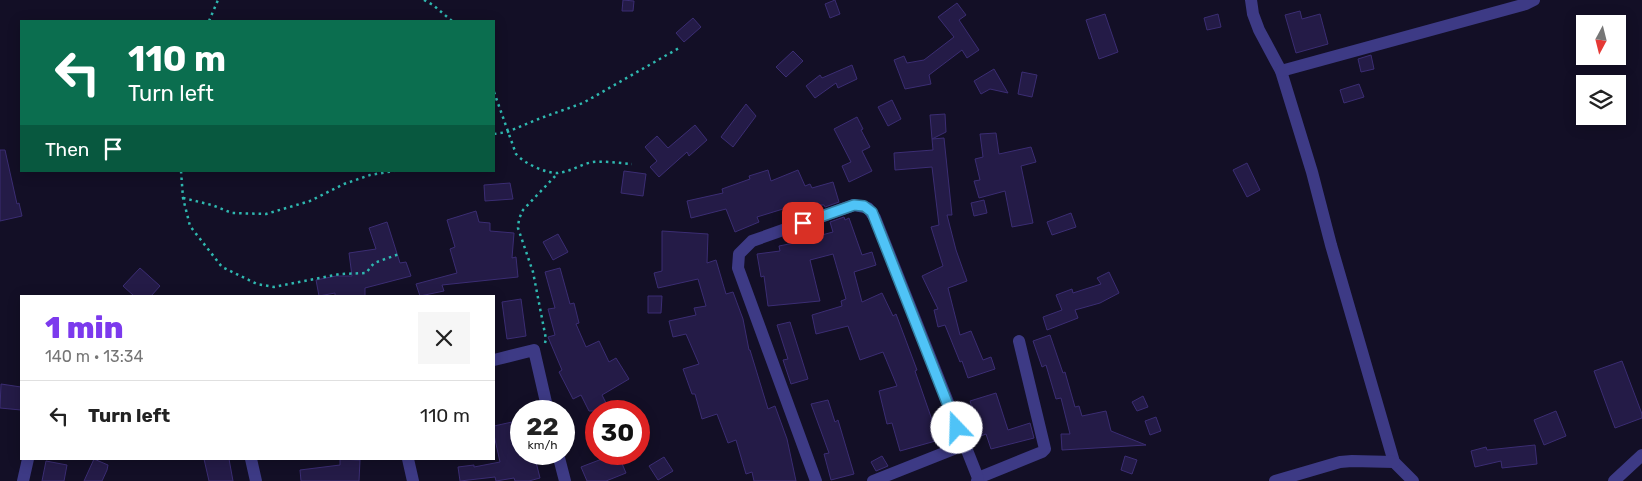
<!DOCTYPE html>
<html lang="en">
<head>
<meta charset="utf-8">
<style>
  :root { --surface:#fff; --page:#f6f6f6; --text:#222; --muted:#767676; --line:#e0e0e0; --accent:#7c3aed }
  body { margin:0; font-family:Rubik,sans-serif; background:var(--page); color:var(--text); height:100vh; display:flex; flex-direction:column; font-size:19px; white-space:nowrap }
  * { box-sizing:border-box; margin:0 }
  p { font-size:16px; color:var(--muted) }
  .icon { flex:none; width:28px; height:28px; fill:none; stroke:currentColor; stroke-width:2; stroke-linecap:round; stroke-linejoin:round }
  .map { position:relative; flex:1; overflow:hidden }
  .details { position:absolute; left:20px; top:295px; width:475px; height:165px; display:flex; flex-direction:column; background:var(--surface); border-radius:0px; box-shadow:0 2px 12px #0003 }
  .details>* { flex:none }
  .banner { position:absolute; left:20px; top:20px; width:475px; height:152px; border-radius:0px; box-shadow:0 2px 12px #0003; background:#0b6e4f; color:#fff; overflow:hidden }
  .needle { width:32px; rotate:187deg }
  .fabs { position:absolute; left:1576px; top:15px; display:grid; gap:10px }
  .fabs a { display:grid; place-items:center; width:50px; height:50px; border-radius:0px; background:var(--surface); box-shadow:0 2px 12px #0003; font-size:25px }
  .speed { position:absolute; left:510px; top:400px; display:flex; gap:10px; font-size:25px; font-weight:700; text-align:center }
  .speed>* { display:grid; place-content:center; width:65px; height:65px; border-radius:50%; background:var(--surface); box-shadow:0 2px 12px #0003; line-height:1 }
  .speed small { font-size:12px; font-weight:400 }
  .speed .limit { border:8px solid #d22; background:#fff; color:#111 }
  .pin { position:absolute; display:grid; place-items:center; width:42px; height:42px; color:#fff; margin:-21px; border-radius:10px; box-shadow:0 2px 8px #0006 }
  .me { position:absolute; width:55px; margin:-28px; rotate:339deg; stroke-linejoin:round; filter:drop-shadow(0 0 4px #0008) }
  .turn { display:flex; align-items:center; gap:18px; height:105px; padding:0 25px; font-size:22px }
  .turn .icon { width:65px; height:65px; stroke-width:2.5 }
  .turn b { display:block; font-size:35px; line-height:42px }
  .then { display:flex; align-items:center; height:48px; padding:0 25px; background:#0003; gap:10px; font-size:19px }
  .round { display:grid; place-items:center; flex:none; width:52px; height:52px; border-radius:0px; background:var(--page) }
  .head { display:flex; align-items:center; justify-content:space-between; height:85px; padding:0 25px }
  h1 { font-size:30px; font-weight:800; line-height:38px; color:var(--accent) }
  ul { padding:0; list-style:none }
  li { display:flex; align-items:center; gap:15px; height:70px; padding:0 25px; border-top:1px solid var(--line) }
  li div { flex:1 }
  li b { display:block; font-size:19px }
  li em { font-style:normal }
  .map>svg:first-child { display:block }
  .building { fill:#241b47; stroke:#3b2d73 }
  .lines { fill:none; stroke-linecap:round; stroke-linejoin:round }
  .path { stroke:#2fb8b0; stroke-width:2.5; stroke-dasharray:2.5 4; stroke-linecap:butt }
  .minor { stroke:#3d3a85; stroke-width:12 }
  .route-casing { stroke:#337fa1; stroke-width:12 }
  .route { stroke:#4fc3f7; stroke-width:9 }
</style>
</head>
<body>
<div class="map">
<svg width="1642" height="481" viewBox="0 0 1642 481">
  <rect width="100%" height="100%" fill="#130f26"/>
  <!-- building -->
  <g class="building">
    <polygon points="623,0 634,1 633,11 622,11"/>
    <polygon points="835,0 840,14 830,18 825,4"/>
    <polygon points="957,3 966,15 959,20 979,50 967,58 962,50 929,75 931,84 905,89 894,60 904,56 907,63 924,60 954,37 938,17"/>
    <polygon points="1300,11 1302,19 1320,14 1328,44 1296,53 1285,15"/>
    <polygon points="1105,14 1118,52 1099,59 1086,20"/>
    <polygon points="1218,14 1221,27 1207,30 1204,18"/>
    <polygon points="693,18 701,27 684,42 676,33"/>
    <polygon points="793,51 803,61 786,77 776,67"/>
    <polygon points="1371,55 1374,69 1361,72 1358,59"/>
    <polygon points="852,65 857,79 838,88 836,83 815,98 806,86 820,75 822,78"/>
    <polygon points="994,69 1008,93 990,89 981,94 974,81"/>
    <polygon points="1022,72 1037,75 1032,97 1018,94"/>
    <polygon points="1359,84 1364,97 1344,103 1340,90"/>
    <polygon points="892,100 901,119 888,126 878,107"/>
    <polygon points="746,104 756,116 733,147 721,137"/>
    <polygon points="945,114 946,132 932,139 930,115"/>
    <polygon points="857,117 863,129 861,130 870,147 862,151 872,171 849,182 842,166 851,162 834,129"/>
    <polygon points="695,125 707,140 689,156 687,152 659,177 650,167 657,161 645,147 657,136 668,148"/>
    <polygon points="996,133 999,154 1031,147 1036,162 1021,166 1033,223 1012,227 1005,191 979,198 974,181 980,180 975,159 983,157 980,134"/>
    <polygon points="944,138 952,215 947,215 956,250 967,281 948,288 960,335 971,331 983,360 991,357 995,369 968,378 962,361 960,362 945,325 938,327 934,310 938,309 922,276 943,266 931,227 939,225 932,167 895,170 894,153 933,150 932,139"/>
    <polygon points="0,150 5,150 17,204 19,203 22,216 0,221"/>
    <polygon points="1247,163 1260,190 1247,197 1233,170"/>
    <polygon points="768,170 771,181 798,170 805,186 810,184 812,188 833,182 839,202 825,207 824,205 821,205 799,213 796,205 757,217 759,222 735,232 726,209 691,218 687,201 723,193 722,189 750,179 749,176"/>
    <polygon points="624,171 646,174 643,196 621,193"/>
    <polygon points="510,183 513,199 485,201 484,185"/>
    <polygon points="984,200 987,213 974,216 971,203"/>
    <polygon points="476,211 479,222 490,223 490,231 514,233 512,258 516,257 518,277 442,285 444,291 420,296 416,284 457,273 450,249 455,247 447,220"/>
    <polygon points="1071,213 1076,227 1052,235 1047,222"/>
    <polygon points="844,217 845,220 849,218 862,255 872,252 876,265 854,272 862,302 882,293 893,316 896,314 917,370 915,371 939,440 900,451 892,423 887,424 879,391 897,386 883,352 860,360 848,326 816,334 812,315 842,306 841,301 846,299 833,254 810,260 820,301 768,306 764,276 761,277 757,254 780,251 779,246 819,238 818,236 833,232 830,222"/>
    <polygon points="387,222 400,263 406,262 411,276 365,288 365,296 335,296 335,293 319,296 316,280 336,276 352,276 349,253 376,249 369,228"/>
    <polygon points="662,231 708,234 707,263 716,260 726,294 733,292 743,319 749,350 750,350 768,409 775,406 787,439 796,481 754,481 752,472 746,474 736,440 728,443 717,414 702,419 695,394 692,394 683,369 699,364 686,334 673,337 669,321 696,315 694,308 706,306 698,279 658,288 654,273 662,271"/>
    <polygon points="558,234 568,252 553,260 543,242"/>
    <polygon points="140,268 160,286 151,296 134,296 123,286"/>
    <polygon points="560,268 570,304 574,303 579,323 576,324 586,347 599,341 609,362 616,358 629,379 602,395 610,411 589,411 581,395 573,399 559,372 562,370 548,337 555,335 548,309 555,308 545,272"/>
    <polygon points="1109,272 1119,293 1100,303 1075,310 1078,318 1047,330 1043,317 1062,310 1056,295 1072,289 1073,293 1101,284 1097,278"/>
    <polygon points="648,296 662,296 661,313 648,313"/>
    <polygon points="521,299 526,336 507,339 502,302"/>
    <polygon points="790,322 808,379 791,384 783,360 788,359 777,325"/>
    <polygon points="1050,335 1063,373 1065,372 1075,407 1079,406 1082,416 1106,411 1111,431 1146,445 1062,450 1061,434 1070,434 1061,398 1056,399 1046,365 1042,367 1033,341"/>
    <polygon points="1622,361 1642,414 1642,418 1615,428 1594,371"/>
    <polygon points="1,384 21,387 21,410 0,408"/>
    <polygon points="996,393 1008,430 1030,423 1034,438 991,449 986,434 981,436 970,401"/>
    <polygon points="1143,396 1148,407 1137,411 1132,402"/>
    <polygon points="828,400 835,422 838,420 854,474 831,480 824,454 829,453 811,404"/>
    <polygon points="1556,411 1566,436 1544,445 1534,420"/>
    <polygon points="1156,417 1161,431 1150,435 1145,421"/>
    <polygon points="521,420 521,454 534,454 540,478 529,481 515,481 514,478 496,481 495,477 460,481 458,467 474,465 474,467 500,462 494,435 494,426"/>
    <polygon points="1535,445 1537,464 1502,468 1501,461 1475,467 1471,451 1486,447 1487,450"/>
    <polygon points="615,454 618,454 626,473 606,481 587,481 581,467"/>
    <polygon points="882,456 888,466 876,471 871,462"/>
    <polygon points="1125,456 1137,460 1132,474 1121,470"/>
    <polygon points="664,457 673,471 658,480 649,466"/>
    <polygon points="94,459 108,465 107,470 102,481 84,481"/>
    <polygon points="204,459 229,459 233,481 209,481"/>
    <polygon points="340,459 360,460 359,481 301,481 300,470 340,465"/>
    <polygon points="46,461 67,465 64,481 42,481"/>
  </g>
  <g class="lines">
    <!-- path -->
    <g class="path">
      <polyline points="424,0 433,5 452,21"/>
      <polyline points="209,21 218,0"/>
      <path d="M494 92 516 154C525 164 545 173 558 173 570 172 581 164 593 162 606 161 619 163 632 164"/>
      <polyline points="494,134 507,132 541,118 583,103 679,48"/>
      <polyline points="181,171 183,198 190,226 222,267 257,284 274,287 340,274 366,273 374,263 399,254"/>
      <polyline points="183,198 212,205 232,213 266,214 310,201 344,184 370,175 394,171"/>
      <polyline points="545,343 546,339 533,272 518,228 519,219 523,210 558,173"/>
    </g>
    <!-- minor -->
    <g class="minor">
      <polyline points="1251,0 1253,14 1259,30 1281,71 1312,172 1331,245 1394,462 1413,481"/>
      <polyline points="1281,71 1526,4 1534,0"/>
      <polyline points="494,360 534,350 548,411"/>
      <polyline points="558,454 565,481"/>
      <polyline points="251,459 256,481"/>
      <polyline points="408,459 413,481"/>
      <polyline points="978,478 1042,452 1045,449 1019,341"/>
      <polyline points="23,481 28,459"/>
      <polyline points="816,481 738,268 739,254 752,241 854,205 868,208 875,218 978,478 977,481"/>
      <polyline points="873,481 964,445"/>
      <polyline points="1275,481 1340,462 1352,461 1394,462"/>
      <polyline points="1614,481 1642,455"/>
    </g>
  </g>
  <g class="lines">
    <defs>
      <polyline id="route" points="803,223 854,205 864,206 872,212 957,428"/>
    </defs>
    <!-- route casing -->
    <use href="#route" class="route-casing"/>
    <!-- route -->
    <use href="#route" class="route"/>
  </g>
</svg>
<div class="fabs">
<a><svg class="needle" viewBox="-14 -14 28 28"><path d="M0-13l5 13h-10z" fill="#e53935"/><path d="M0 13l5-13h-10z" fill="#767676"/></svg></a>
<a><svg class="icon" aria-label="layers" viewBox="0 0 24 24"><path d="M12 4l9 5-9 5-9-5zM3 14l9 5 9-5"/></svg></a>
</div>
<div class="speed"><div>22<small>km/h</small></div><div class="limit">30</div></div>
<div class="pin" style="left:803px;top:223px;background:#d93025"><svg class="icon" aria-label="arrive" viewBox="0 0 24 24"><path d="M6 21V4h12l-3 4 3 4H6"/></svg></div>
<svg class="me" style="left:957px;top:428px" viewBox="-20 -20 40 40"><circle r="19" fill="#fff"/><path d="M0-13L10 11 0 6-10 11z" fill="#4fc3f7"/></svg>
<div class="banner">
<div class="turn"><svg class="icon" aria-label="left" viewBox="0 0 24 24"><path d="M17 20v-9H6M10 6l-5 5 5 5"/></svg><div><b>110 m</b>Turn left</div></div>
<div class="then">Then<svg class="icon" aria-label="arrive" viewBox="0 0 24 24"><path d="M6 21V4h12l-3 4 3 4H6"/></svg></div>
</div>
<section class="details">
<div class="head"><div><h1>1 min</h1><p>140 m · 13:34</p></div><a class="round"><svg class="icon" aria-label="close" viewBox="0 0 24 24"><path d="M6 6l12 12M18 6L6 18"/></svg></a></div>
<ul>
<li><svg class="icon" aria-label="left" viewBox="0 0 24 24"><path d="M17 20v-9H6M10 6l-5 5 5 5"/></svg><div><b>Turn left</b></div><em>110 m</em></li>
</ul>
</section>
</div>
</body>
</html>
